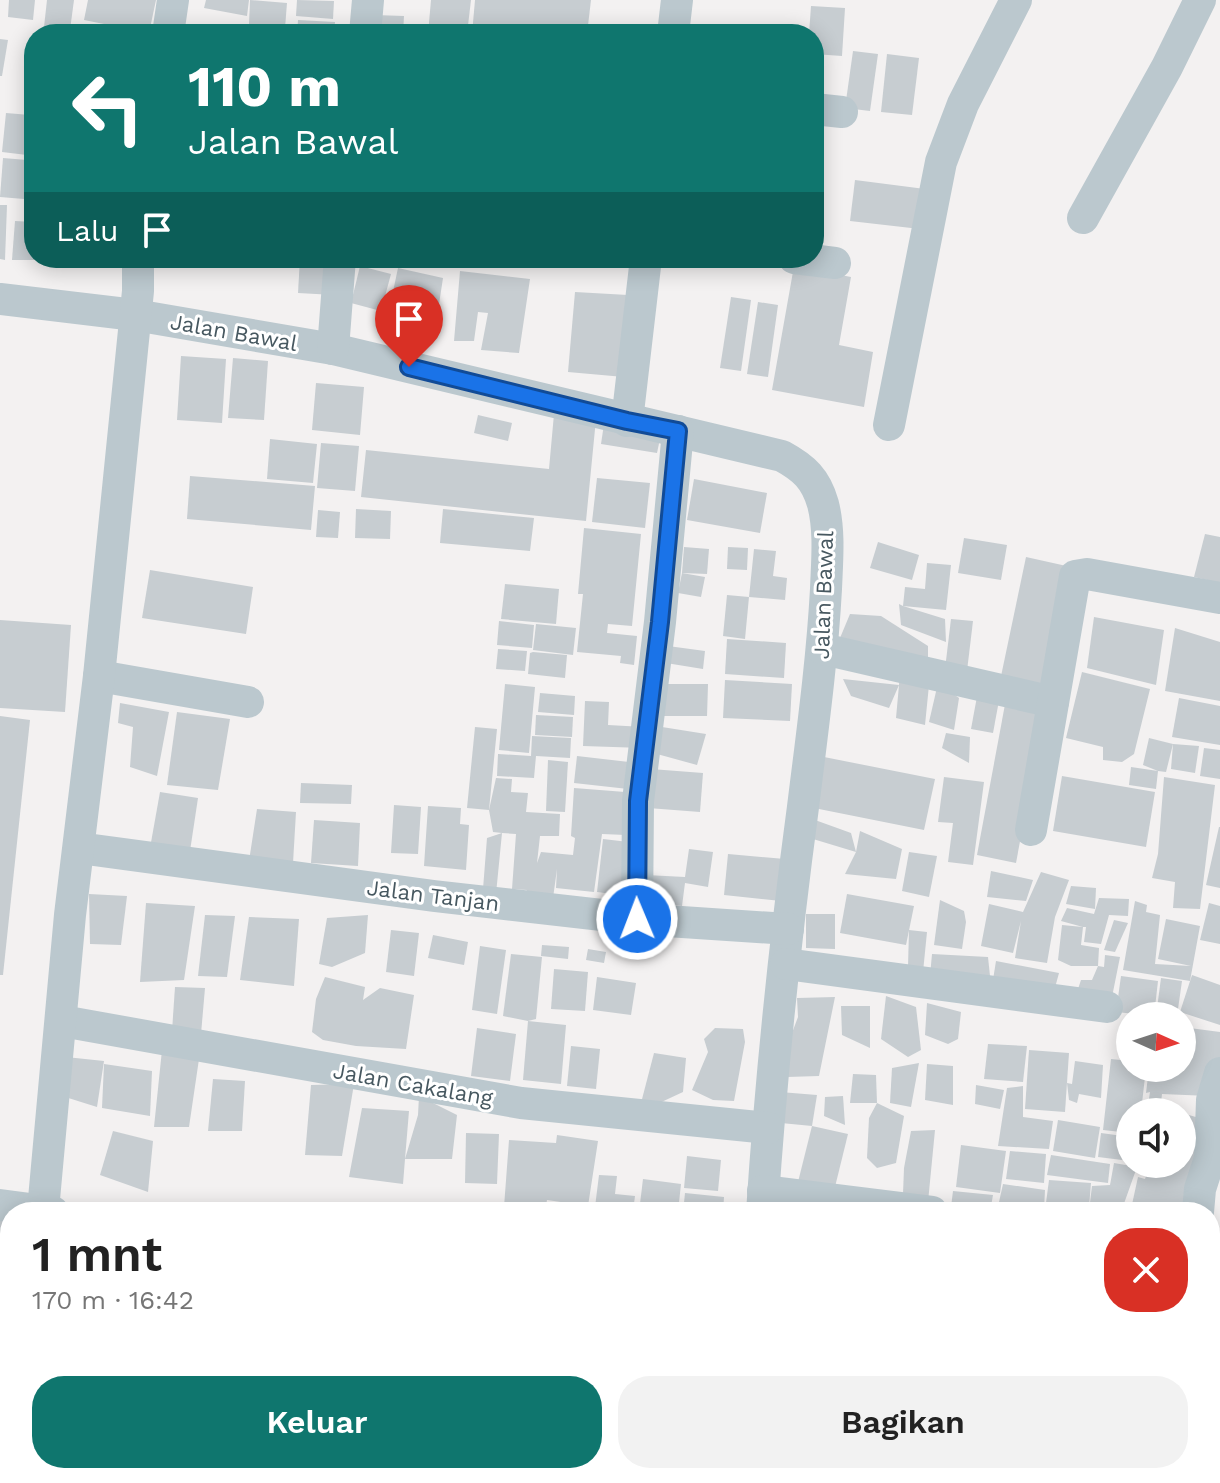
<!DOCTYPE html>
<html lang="id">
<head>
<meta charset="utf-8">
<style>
  :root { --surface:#fff; --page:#f2f2f2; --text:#222; --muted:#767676; --accent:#0f766e }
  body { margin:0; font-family:"Work Sans",sans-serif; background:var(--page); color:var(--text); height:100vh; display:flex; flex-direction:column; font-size:30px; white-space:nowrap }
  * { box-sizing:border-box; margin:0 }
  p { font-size:26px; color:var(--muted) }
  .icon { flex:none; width:44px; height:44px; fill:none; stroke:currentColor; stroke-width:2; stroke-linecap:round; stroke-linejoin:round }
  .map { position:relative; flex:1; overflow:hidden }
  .sheet { position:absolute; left:0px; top:1202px; width:1220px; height:282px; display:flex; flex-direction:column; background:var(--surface); border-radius:32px 32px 0 0; box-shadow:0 4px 20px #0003 }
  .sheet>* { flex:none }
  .guide { position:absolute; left:24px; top:24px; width:800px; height:244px; border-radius:32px; box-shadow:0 4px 20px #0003; background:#0f766e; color:#fff; overflow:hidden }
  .needle { width:52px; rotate:93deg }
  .tools { position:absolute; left:1116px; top:1002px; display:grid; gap:16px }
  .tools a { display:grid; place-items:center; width:80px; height:80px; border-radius:50%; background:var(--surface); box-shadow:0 4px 20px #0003; font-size:40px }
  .pin { position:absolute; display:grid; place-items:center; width:68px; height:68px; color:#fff; margin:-82px -34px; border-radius:50% 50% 50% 0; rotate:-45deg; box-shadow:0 0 8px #0007 }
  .pin .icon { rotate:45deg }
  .me { position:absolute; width:88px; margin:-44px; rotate:359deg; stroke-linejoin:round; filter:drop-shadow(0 0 6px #0008) }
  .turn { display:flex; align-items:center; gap:28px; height:168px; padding:0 32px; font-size:36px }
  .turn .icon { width:104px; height:104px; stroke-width:2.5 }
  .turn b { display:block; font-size:56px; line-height:68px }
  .then { display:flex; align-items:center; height:76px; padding:0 32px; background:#0003; gap:16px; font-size:30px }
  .round { display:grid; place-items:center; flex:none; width:84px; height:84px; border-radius:32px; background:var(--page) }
  .summary { display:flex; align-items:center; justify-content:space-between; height:136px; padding:0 32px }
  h1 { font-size:48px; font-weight:600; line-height:60px }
  .cta { display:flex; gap:16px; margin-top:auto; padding:16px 32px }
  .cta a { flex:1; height:92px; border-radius:32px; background:var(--accent); color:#fff; font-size:32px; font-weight:600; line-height:92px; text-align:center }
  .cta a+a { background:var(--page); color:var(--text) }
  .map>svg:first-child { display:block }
  .building { fill:#c7cdd1 }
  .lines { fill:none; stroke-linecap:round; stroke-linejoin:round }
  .minor { stroke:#bbc8ce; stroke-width:32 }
  .route-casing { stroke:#114b97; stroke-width:20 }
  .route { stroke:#1a73e8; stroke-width:14 }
  .labels { text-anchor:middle; stroke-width:6; stroke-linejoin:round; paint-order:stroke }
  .street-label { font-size:22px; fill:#475860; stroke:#fff }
</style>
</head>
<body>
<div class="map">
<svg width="1220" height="1483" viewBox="0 0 1220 1483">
  <rect width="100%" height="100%" fill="#f3f1f1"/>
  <!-- building -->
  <g class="building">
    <polygon points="9,0 35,0 33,20 8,17"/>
    <polygon points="47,0 74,0 70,30 44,27"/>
    <polygon points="88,0 156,0 149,33 84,20"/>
    <polygon points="206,0 249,0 247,16 204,8"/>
    <polygon points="250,0 287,3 285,28 249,25"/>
    <polygon points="297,0 334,1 333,19 296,16"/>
    <polygon points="431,0 471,0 467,34 428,34"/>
    <polygon points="475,0 591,0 587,34 472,34"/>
    <polygon points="811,6 845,8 842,56 814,54 814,34 809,34"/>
    <polygon points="374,15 404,16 403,34 373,34"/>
    <polygon points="298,20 335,22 334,34 297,34"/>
    <polygon points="0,39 8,40 2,76 0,76"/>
    <polygon points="853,51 878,54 870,111 845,108"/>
    <polygon points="887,54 919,58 912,115 881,112"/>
    <polygon points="6,113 30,115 27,155 2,152"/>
    <polygon points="3,158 27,160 24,199 0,197"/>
    <polygon points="855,180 925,189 920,229 850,221"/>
    <polygon points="0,205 7,205 5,260 0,259"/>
    <polygon points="15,221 34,222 34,260 12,260"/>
    <polygon points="300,258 336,258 334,295 298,293"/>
    <polygon points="360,266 391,274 381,311 351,303"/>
    <polygon points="794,266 851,277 839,345 873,352 864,407 772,390"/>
    <polygon points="398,268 443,278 436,324 388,315"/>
    <polygon points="460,271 530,279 519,353 481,350 488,313 478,312 474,341 454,341"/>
    <polygon points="575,292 628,295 624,377 568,372"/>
    <polygon points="731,297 751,300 741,371 720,368"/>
    <polygon points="758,302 778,305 768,377 747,374"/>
    <polygon points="181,356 226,359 222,423 177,420"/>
    <polygon points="233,358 268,361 264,420 228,418"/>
    <polygon points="316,383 364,387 360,435 312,430"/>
    <polygon points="554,414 596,419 586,521 361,497 366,450 549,469"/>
    <polygon points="478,415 512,423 508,441 474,433"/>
    <polygon points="604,424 661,434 657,453 601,444"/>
    <polygon points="270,439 317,444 313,483 267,479"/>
    <polygon points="321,443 359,446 355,491 317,488"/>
    <polygon points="190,476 315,486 311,530 187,519"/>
    <polygon points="597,478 650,483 645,528 592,522"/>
    <polygon points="694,479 767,493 760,533 687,520"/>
    <polygon points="356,509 391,511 390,539 355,538"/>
    <polygon points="443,509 534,518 530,551 440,543"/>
    <polygon points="318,510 340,512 338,538 316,537"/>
    <polygon points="584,528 641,534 632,626 608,624 607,633 637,636 634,665 620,663 621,656 577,652 583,594 578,594"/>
    <polygon points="1205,534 1220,537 1220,583 1194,577"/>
    <polygon points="964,538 1007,545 1001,580 958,573"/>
    <polygon points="878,542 919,555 912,580 870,568"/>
    <polygon points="684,547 709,549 707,574 682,573"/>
    <polygon points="728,547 748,548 747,570 727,569"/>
    <polygon points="754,549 776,551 773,576 787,578 785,600 749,597"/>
    <polygon points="1026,557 1071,567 1045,691 1000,681"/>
    <polygon points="927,563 951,565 946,610 903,606 945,619 946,642 901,625 899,604 903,606 905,587 925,589"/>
    <polygon points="150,570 253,587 246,634 142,618"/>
    <polygon points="682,573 705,577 701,597 678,593"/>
    <polygon points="505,584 559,589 556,624 501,619"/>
    <polygon points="727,595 749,597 745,639 723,636"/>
    <polygon points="850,614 881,616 928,646 928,662 840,638"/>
    <polygon points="1094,617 1164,630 1156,685 1087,668"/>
    <polygon points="951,619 973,621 967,671 945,669"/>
    <polygon points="0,620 71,625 65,712 0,708"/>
    <polygon points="499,621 534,625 532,648 497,645"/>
    <polygon points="536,624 576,628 573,655 533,650"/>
    <polygon points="1175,628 1220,642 1220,701 1165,691"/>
    <polygon points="727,639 786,643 784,678 725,674"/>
    <polygon points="668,646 705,651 703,669 666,663"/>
    <polygon points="498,649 527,651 525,671 496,669"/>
    <polygon points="533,652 567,655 565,678 528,674 530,653"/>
    <polygon points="900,670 929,685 925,725 896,718 899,685 889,708 851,696 843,679 899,685"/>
    <polygon points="1082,672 1150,689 1134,754 1122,762 1103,760 1103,747 1066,738"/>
    <polygon points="725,680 792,684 790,721 723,718"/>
    <polygon points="938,683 959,698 954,730 929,722"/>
    <polygon points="505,684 535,687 529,753 499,750"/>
    <polygon points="664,684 708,684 707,716 664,716"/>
    <polygon points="978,691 1000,695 993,733 971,729"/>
    <polygon points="540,693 575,696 574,715 538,712"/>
    <polygon points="1179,698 1220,706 1220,745 1172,737"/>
    <polygon points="1006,699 1045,706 1016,863 977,855"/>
    <polygon points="585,701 609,702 608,725 644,727 643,748 583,746"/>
    <polygon points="120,703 169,712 157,776 130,767 133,727 118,723"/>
    <polygon points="177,712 230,719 218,790 167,785"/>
    <polygon points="536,715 573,717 572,737 535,735"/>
    <polygon points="0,716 30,720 3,975 0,975"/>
    <polygon points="475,727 497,729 489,810 467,808"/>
    <polygon points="662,727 706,734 697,765 657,754"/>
    <polygon points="946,733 970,737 969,763 942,748"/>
    <polygon points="532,736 571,738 570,758 536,756 534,778 497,776 498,754 531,756"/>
    <polygon points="1149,738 1173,744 1166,772 1158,771 1156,789 1129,785 1131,767 1158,771 1143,765"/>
    <polygon points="1173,744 1199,746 1195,773 1171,769"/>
    <polygon points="1204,748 1220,750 1220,779 1200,776"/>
    <polygon points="577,756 629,762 637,790 574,783"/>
    <polygon points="824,757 935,779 924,830 814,808"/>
    <polygon points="548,760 568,762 565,812 546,811"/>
    <polygon points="651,769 703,773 700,812 648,808"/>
    <polygon points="1062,776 1155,792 1146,847 1053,831"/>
    <polygon points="944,777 984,782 973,865 948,862 953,823 938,822"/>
    <polygon points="1164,777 1215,785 1200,909 1173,908 1175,882 1152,878 1158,854"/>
    <polygon points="496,778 512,779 511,792 528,793 526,812 560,814 559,836 540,836 537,863 541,852 573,855 575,838 571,836 574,788 638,793 626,835 602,834 594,892 556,888 557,869 553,898 525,894 527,890 512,889 516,834 502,833 496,894 483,889 487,838 502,833 493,832 489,810"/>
    <polygon points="301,783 352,785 351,804 300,803"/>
    <polygon points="160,792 198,798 190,851 150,848"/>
    <polygon points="394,805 421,807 418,854 391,853"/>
    <polygon points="428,806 461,808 460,824 469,825 466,870 424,866"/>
    <polygon points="257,809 296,812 293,863 249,861"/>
    <polygon points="314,820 360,823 358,866 311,863"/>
    <polygon points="815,820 851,833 856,852 860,831 902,849 896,879 845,874 856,852 813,839"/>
    <polygon points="1219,827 1220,827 1220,888 1206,885"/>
    <polygon points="603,839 637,843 621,895 597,892"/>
    <polygon points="689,849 713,852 708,887 685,883 682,906 642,900 646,875 685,877"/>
    <polygon points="909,852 937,856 929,897 902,891"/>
    <polygon points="728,854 785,859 781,901 724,895"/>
    <polygon points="991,871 1033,880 1026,901 987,897"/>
    <polygon points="1041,872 1069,880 1055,917 1047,963 1015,958 1021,921 1013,953 981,946 989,904 1023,912"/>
    <polygon points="1071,886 1096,888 1095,909 1066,904"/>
    <polygon points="89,894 127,896 121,945 90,944"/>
    <polygon points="847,894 914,906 906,945 840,933"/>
    <polygon points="1099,898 1129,899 1128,916 1109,915 1101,944 1084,942 1086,927 1083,927 1081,945 1099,948 1098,966 1071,966 1058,960 1062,925 1083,927 1061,921 1067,908 1094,914"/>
    <polygon points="940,900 964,911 966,922 962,949 934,945"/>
    <polygon points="1135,901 1147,905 1146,912 1160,915 1155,964 1191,966 1158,959 1166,919 1200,926 1190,981 1123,970"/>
    <polygon points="146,903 195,906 184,980 140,982"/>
    <polygon points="1209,903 1220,906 1220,944 1200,940"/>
    <polygon points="806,914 835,914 835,949 806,948"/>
    <polygon points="205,915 235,916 227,977 198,976"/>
    <polygon points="368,915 365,953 332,967 319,964 327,918"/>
    <polygon points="249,917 299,919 294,986 240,980"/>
    <polygon points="1114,920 1128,923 1115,952 1104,950"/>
    <polygon points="391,930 419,933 414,976 386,972"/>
    <polygon points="909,930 927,932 923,972 908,967"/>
    <polygon points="433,935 468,942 464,965 428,958"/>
    <polygon points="542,945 569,947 568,959 541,956"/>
    <polygon points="480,946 506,950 497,1014 472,1010"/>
    <polygon points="588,949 606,952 604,963 586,960"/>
    <polygon points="511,954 542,957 536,1019 528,1021 503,1016"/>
    <polygon points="932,954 988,957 990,976 930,976"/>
    <polygon points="1105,955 1120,957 1111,1002 1075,998 1081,980 1092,980 1098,966 1104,967"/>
    <polygon points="996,961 1059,973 1053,995 992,986"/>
    <polygon points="554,969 588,972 585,1011 551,1009"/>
    <polygon points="1192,975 1220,985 1220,1025 1180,1012"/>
    <polygon points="1121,976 1158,981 1154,1016 1116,1012"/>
    <polygon points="325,977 365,987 363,1000 380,988 414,995 406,1049 356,1046 323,1040 312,1032 316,999"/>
    <polygon points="597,977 636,983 631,1015 593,1010"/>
    <polygon points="1161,978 1182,981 1177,1016 1156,1016"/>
    <polygon points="175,987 205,988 201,1034 172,1031"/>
    <polygon points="886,996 916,1007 921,1050 908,1057 881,1039"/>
    <polygon points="835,997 819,1076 787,1077 786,1049 798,1017 797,998"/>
    <polygon points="927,1003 961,1012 958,1039 948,1044 925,1035"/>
    <polygon points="841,1006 870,1006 870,1048 842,1035"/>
    <polygon points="528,1021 566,1025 561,1084 523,1080"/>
    <polygon points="1182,1027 1220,1032 1220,1062 1209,1096 1162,1094 1160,1112 1147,1112 1150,1092 1146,1093 1149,1068 1182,1068"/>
    <polygon points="477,1028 516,1034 510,1081 471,1076"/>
    <polygon points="715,1028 743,1029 745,1042 734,1101 713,1100 692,1090 708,1052 704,1039"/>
    <polygon points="988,1044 1027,1046 1023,1082 984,1079"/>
    <polygon points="571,1046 600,1049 596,1089 567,1086"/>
    <polygon points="162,1050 199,1059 189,1127 154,1127"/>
    <polygon points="1029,1050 1069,1053 1065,1112 1025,1109"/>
    <polygon points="654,1053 686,1058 683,1092 655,1105 641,1103"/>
    <polygon points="66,1057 104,1061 97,1107 62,1096"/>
    <polygon points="1111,1059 1130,1061 1130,1068 1146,1068 1141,1112 1130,1112 1130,1133 1103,1130"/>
    <polygon points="1075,1061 1103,1065 1101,1098 1079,1094 1077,1103 1069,1100 1067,1083 1072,1084"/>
    <polygon points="919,1063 911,1107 890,1103 892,1068"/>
    <polygon points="104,1064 152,1071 150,1116 102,1108"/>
    <polygon points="927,1064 953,1066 953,1105 925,1100"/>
    <polygon points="853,1074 876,1075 877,1103 850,1103"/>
    <polygon points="213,1079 245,1081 242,1131 208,1131"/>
    <polygon points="354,1084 342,1156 305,1155 311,1085"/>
    <polygon points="976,1085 1004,1090 1000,1109 975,1104"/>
    <polygon points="1023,1086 1023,1117 1053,1121 1049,1149 998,1146 1007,1088"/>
    <polygon points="780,1092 817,1095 812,1126 781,1123"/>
    <polygon points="419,1096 457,1115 452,1159 405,1159 403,1184 349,1177 362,1108 409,1111 405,1159 418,1115"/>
    <polygon points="843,1096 845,1125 824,1116 825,1097"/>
    <polygon points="877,1103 904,1116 896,1163 877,1168 867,1158 869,1118"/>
    <polygon points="1182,1113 1206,1120 1208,1147 1182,1142"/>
    <polygon points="1058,1120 1100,1127 1095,1158 1053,1151"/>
    <polygon points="812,1126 848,1134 834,1191 798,1182"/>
    <polygon points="935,1130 928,1202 903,1194 904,1168 911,1131"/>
    <polygon points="113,1131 153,1141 148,1192 100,1175"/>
    <polygon points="466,1133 499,1134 497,1184 465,1183"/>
    <polygon points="1101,1133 1130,1137 1130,1161 1098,1157"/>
    <polygon points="557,1135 598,1141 588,1206 547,1200 545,1211 504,1207 509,1140 556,1143"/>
    <polygon points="961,1145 1006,1151 1000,1193 956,1187"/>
    <polygon points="1182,1147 1201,1151 1195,1212 1131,1209 1138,1177 1145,1179 1150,1164 1182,1164"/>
    <polygon points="1010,1151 1046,1154 1044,1183 1006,1179"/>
    <polygon points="1051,1155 1110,1164 1108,1183 1047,1175"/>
    <polygon points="687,1156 721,1160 718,1191 684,1188"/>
    <polygon points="1114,1163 1137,1167 1121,1212 1089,1211 1092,1186 1110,1185"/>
    <polygon points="599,1175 617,1176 615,1194 635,1196 633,1211 595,1207"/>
    <polygon points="643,1179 681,1184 678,1212 639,1212"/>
    <polygon points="1049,1180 1091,1183 1089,1207 1046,1203"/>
    <polygon points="1003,1184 1045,1190 1044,1209 999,1202"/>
    <polygon points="953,1191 993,1195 990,1212 951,1207"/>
    <polygon points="685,1193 724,1197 723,1212 683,1212"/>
    <polygon points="0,1218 10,1221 10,1238 3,1271 0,1270"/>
    <polygon points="0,1292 10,1295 10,1333 0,1331"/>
    <polygon points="1210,1365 1220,1368 1220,1420 1210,1420"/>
    <polygon points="0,1372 10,1373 10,1413 0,1412"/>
    <polygon points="1210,1420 1220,1422 1215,1459 1210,1458"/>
    <polygon points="0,1438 10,1439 10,1474 28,1474 28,1483 0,1483"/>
    <polygon points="37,1474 87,1474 83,1483 42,1483 36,1480"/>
    <polygon points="113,1474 158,1474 153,1483 122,1483 111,1478"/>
    <polygon points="405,1474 440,1474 438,1483 404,1478"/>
    <polygon points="549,1474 556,1474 590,1483 547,1483"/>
    <polygon points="615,1474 628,1474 650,1479 649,1483 613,1483"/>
    <polygon points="945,1474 974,1474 972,1483 944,1483"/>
    <polygon points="980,1474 1015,1474 1012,1483 978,1483"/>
    <polygon points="1025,1474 1059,1474 1059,1483 1021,1483"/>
    <polygon points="1071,1474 1080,1474 1098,1480 1098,1483 1071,1483"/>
    <polygon points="1105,1474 1124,1474 1121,1483 1103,1483"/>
    <polygon points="1130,1474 1153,1474 1151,1483 1127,1483"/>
    <polygon points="1162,1474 1203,1474 1201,1483 1159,1483"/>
  </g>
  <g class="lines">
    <!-- minor -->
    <g class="minor">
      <polyline points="168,34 173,0"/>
      <polyline points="365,34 368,0"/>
      <polyline points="673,34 677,0"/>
      <polyline points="814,109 842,112"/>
      <polyline points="1083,218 1167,67 1200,0"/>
      <polyline points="794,258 835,263"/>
      <path d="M0 299 135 315 333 349 782 456C804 468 816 479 823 504 830 531 827 562 826 589 822 662 812 734 803 807 785 941 771 1077 762 1212"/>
      <polyline points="333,349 340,258"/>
      <polyline points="627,421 646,258"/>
      <polyline points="889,425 941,162 963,104 1016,0"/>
      <polyline points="823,649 1053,702"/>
      <polyline points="99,676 248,702"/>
      <polyline points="1031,830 1075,576 1087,574 1220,598"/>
      <polyline points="79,848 434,896 637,919 788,929"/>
      <polyline points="637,919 638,801 660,622 678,431"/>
      <polyline points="786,964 1107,1007"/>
      <polyline points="62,1021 521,1103 768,1128"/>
      <polyline points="763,1191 932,1212"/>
      <polyline points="0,1205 53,1212"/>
      <polyline points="43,1210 70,915 99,676 138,291 138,258"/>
      <polyline points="1198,1212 1200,1189 1210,1158 1212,1100 1220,1073"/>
      <polyline points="1210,1264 1220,1268"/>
      <polyline points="751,1474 751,1483"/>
      <polyline points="97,1483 99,1474"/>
      <polyline points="297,1483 298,1474"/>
    </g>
  </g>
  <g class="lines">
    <defs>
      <polyline id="route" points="409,367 627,421 678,431 660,622 638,801 637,919"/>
    </defs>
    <!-- route casing -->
    <use href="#route" class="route-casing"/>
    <!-- route -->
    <use href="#route" class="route"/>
  </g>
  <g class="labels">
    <!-- street labels -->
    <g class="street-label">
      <text transform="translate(234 332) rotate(10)" y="8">Jalan Bawal</text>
      <text transform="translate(823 595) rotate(-88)" y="8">Jalan Bawal</text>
      <text transform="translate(433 895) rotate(7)" y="8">Jalan Tanjan</text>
      <text transform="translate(413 1084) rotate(10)" y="8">Jalan Cakalang</text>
    </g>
  </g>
</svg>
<div class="tools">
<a><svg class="needle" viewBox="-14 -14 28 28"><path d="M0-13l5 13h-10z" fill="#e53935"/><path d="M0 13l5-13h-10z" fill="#767676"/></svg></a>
<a><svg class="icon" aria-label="sound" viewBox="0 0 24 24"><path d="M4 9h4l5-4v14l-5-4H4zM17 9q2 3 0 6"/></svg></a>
</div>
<div class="pin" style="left:409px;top:367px;background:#d93025"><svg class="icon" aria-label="arrive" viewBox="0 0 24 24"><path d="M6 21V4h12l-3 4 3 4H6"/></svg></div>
<svg class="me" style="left:637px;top:919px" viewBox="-20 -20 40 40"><circle r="17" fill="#1a73e8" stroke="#fff" stroke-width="3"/><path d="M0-11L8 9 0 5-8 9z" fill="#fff"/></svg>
<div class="guide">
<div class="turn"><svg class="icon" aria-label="left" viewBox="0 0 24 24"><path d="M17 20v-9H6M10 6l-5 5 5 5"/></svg><div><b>110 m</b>Jalan Bawal</div></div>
<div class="then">Lalu<svg class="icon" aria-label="arrive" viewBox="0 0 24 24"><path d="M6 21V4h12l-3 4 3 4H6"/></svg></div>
</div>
<section class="sheet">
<div class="summary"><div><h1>1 mnt</h1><p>170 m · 16:42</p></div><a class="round" style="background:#d93025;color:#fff"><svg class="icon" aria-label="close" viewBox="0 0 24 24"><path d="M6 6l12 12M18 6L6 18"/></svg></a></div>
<div class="cta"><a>Keluar</a><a>Bagikan</a></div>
</section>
</div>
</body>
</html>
